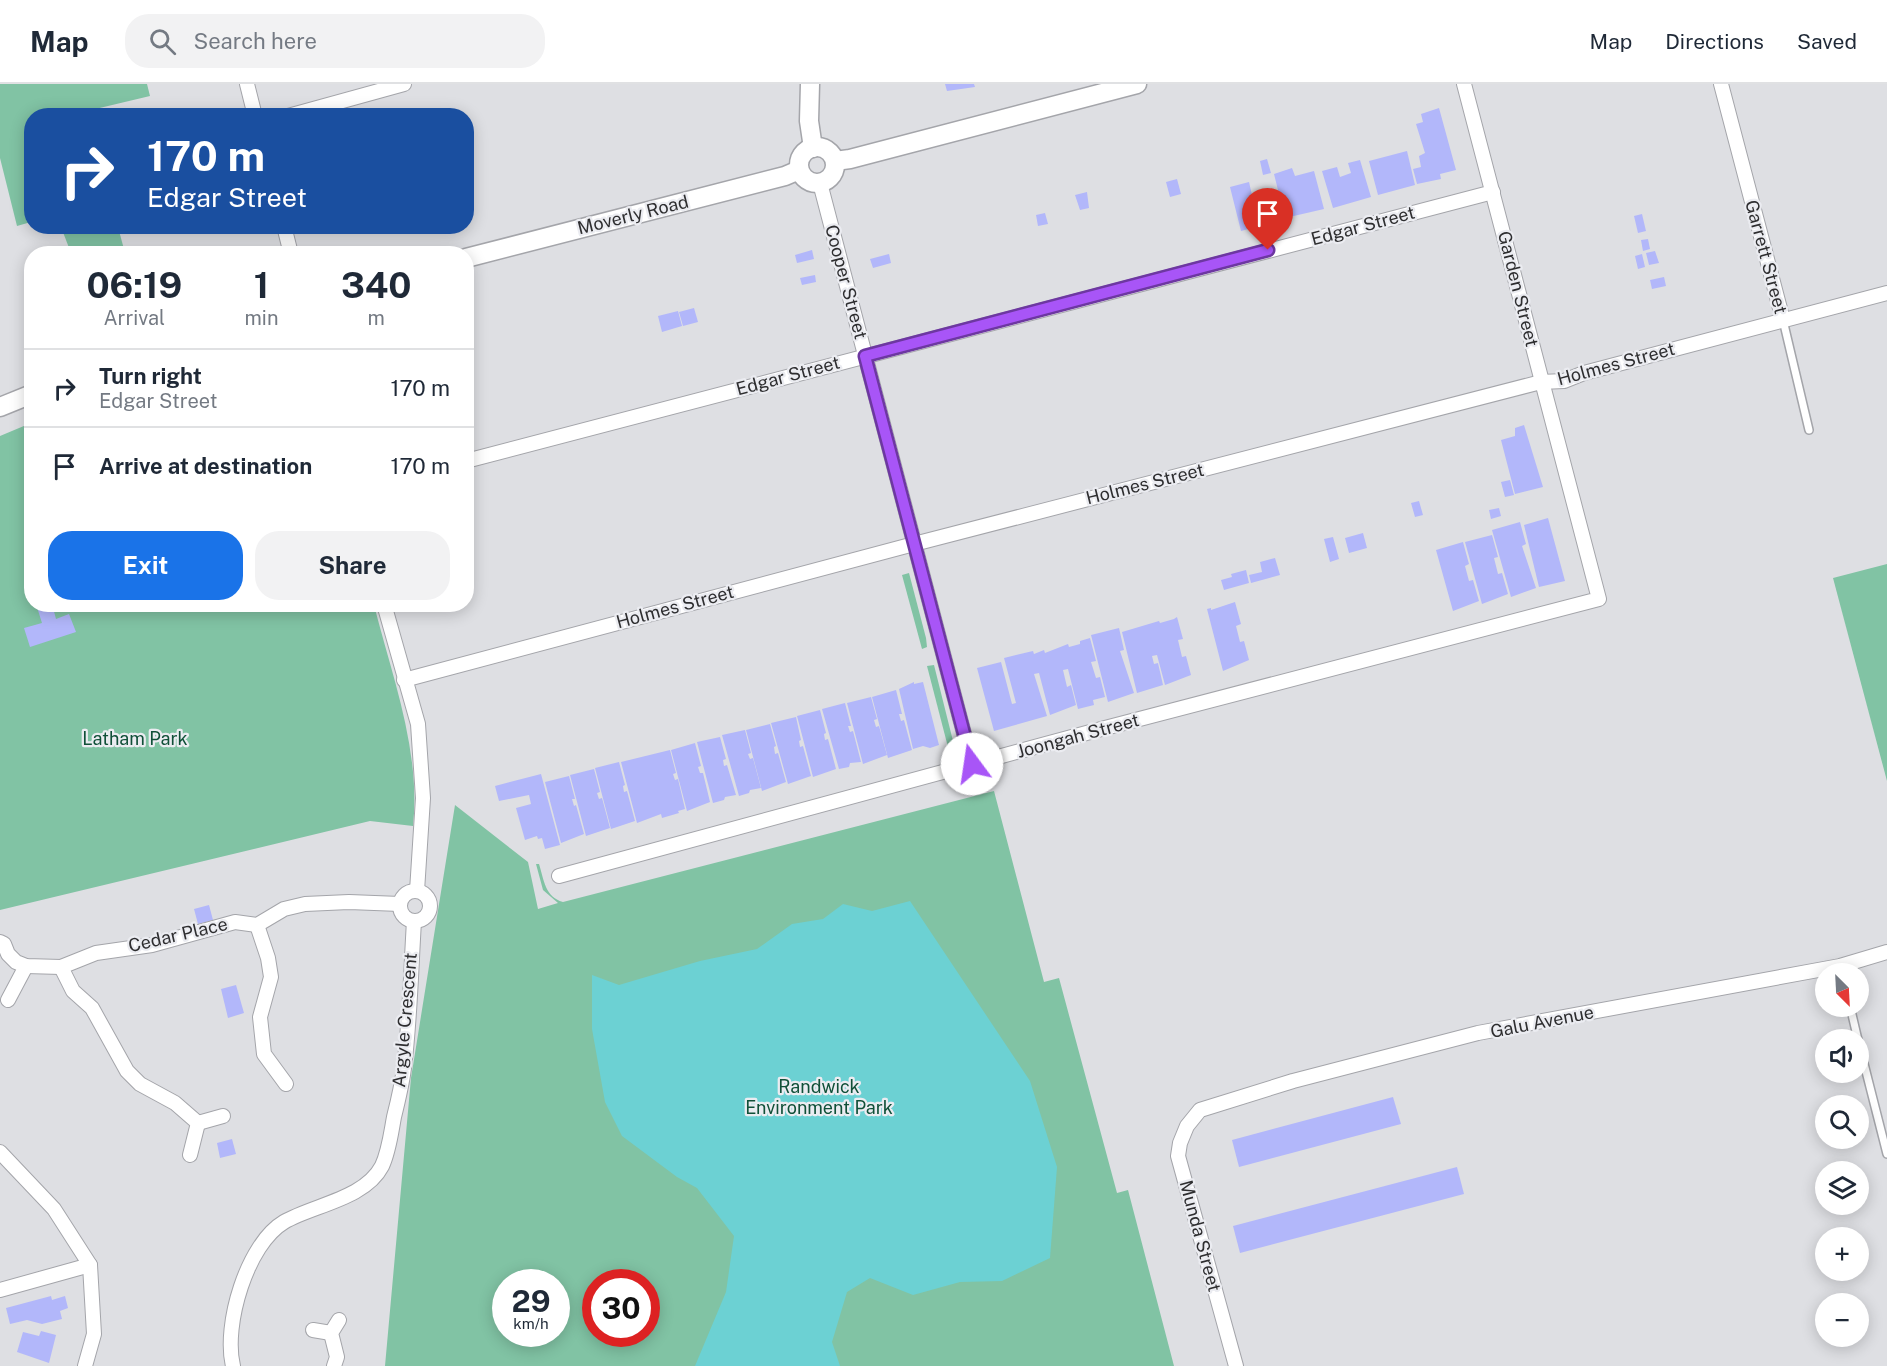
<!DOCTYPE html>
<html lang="en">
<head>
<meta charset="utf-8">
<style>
  :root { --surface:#fff; --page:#f2f2f3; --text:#1f2937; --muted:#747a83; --line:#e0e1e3; --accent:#1a73e8 }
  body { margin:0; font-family:"Public Sans",sans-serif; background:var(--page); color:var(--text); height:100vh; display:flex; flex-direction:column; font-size:22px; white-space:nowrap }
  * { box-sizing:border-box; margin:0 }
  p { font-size:20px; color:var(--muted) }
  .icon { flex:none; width:33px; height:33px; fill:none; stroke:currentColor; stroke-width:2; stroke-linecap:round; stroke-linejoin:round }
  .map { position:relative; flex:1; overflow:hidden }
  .panel { position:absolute; left:24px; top:162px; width:450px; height:366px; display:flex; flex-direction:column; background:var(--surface); border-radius:24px; box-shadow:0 3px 15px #0003 }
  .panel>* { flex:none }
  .guide { position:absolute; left:24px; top:24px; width:450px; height:126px; border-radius:24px; box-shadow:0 3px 15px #0003; background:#1a4fa0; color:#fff; overflow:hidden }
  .needle { width:39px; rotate:156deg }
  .buttons { position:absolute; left:1815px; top:879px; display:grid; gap:12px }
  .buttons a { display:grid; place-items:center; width:54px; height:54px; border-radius:50%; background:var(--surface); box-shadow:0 3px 15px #0003; font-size:30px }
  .speed { position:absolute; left:492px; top:1185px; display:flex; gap:12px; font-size:30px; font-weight:700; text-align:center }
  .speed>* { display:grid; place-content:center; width:78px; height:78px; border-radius:50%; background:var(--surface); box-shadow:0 3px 15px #0003; line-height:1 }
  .speed small { font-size:15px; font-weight:400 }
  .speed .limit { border:9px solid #d22; background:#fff; color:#111 }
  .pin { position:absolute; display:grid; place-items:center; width:51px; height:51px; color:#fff; margin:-62px -26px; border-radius:50% 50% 50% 0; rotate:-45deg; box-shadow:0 0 6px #0007 }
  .pin .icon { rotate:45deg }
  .me { position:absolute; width:66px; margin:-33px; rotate:346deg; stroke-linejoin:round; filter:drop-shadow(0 0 4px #0008) }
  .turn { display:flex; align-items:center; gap:21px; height:126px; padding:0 24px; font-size:27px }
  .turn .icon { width:78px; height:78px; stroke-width:2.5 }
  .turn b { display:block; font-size:42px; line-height:51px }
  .eta { display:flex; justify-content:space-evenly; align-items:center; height:102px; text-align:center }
  .eta b { font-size:36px; font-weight:700; line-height:42px }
  .button { display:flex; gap:12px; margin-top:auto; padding:12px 24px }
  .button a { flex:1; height:69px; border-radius:24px; background:var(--accent); color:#fff; font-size:24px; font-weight:700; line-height:69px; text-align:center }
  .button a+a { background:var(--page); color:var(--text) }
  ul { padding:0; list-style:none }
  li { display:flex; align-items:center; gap:18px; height:78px; padding:0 24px; border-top:2px solid var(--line) }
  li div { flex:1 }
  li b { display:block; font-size:22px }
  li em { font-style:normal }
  header { display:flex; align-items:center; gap:36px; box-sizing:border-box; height:84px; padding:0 30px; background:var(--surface); border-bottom:2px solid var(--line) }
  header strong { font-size:28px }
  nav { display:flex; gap:33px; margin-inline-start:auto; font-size:21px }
  .search { width:420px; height:54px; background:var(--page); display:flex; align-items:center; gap:15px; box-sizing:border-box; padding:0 21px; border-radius:24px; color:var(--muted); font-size:22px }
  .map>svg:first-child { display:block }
  .green { fill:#81c3a4; fill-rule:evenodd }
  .water { fill:#6cd1d3 }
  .building { fill:#b2b7fa }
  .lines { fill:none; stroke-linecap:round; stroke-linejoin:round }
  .lane-casing { stroke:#a4a5aa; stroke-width:10 }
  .street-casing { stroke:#a4a5aa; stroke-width:16 }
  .secondary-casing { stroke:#a4a5aa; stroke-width:21 }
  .lane { stroke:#fff; stroke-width:7 }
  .street { stroke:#fff; stroke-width:14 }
  .secondary { stroke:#fff; stroke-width:18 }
  .route-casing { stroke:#6d37a1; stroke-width:15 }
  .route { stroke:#a855f7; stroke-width:10 }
  .labels { text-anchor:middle; stroke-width:4.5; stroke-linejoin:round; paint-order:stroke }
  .street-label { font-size:18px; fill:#2e2e30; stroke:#ebecf1 }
  .park-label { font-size:18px; fill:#105038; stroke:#ebecf1 }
</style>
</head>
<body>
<header>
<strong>Map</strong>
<div class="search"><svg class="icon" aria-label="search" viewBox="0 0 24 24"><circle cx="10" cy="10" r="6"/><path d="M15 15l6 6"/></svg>Search here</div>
<nav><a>Map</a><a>Directions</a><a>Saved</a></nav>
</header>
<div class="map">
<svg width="1887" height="1282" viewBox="0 0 1887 1282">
  <rect width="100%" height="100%" fill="#dedfe3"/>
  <!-- green -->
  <g class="green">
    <polygon points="0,0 147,0 150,12 87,27 88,31 32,32 31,138 17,142 0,74"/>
    <polygon points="61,143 118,143 125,169 71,169"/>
    <path d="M31 339 32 520 374 521C392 592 421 667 413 742L370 737 0 826V352Z"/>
    <polygon points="1887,480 1887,697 1833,494"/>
    <polygon points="909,489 926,554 927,563 922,565 902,491"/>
    <polygon points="934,581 954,661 954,666 949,667 927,582"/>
    <path d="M994 707 1044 898 1059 894 1117 1109 1128 1106 1174 1282H385L411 994 455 721 528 778 538 825 558 819 543 806 536 780H539C544 796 545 813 563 818ZM506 1198H556V1250H506ZM596 1198H646V1250H596Z"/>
  </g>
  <!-- water -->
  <polygon class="water" points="910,817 1030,997 1057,1083 1050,1174 1002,1197 960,1198 913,1211 870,1194 847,1208 832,1258 840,1282 695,1282 726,1208 734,1152 697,1104 677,1093 622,1052 605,1018 592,945 592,891 619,901 700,877 757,865 792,840 823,835 843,820 872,827"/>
  <!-- building -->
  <g class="building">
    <polygon points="945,0 974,0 975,3 947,7"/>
    <polygon points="1439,24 1456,86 1440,90 1441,95 1417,100 1413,85 1421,83 1419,72 1425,69 1416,40 1423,38 1421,30"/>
    <polygon points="1407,67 1415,101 1378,111 1369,77"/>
    <polygon points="1267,75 1271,89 1263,91 1260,77"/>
    <polygon points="1360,76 1371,113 1333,124 1322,87 1337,83 1340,93 1351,89 1348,79"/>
    <polygon points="1292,84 1295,92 1314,87 1324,125 1285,134 1274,90"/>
    <polygon points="1177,95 1181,110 1170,113 1166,98"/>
    <polygon points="1249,98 1252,111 1270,106 1279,137 1241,147 1230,103"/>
    <polygon points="1087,108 1089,124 1080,126 1075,111"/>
    <polygon points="1045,129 1048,140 1038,142 1036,131"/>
    <polygon points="1642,130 1646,147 1638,149 1634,132"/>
    <polygon points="1648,155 1650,165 1643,167 1641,156"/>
    <polygon points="812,166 814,175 797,179 795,171"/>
    <polygon points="1655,167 1659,179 1649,181 1646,169"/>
    <polygon points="889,170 891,179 873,184 870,175"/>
    <polygon points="1642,170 1645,183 1638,185 1635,172"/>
    <polygon points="815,191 816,198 802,201 800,194"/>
    <polygon points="1664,193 1666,202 1652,205 1650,196"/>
    <polygon points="694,224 698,238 683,242 679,228"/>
    <polygon points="678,227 682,242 662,248 658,232"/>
    <polygon points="1524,341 1543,403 1515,410 1501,356 1515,352 1515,344"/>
    <polygon points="1510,396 1514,411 1505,413 1501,398"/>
    <polygon points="1419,417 1423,431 1415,433 1411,419"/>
    <polygon points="1499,424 1501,432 1491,435 1489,426"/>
    <polygon points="1548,434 1565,497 1539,503 1524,441"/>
    <polygon points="1520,438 1526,460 1522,462 1536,504 1511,513 1492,446"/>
    <polygon points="1363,449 1367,464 1349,469 1345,454"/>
    <polygon points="1492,451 1498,473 1494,474 1498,490 1502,489 1508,510 1482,520 1465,458"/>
    <polygon points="1333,453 1339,475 1330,478 1324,455"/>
    <polygon points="1463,458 1469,480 1465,482 1469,497 1473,496 1479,517 1453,527 1436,466"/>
    <polygon points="1275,474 1280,491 1251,499 1249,491 1262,488 1260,478"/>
    <polygon points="1246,486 1249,499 1224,506 1221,496 1232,493 1231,490"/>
    <polygon points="1235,518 1241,540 1236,542 1240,558 1244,557 1249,576 1223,587 1207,525 1211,524 1211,526"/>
    <polygon points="36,520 52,520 56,535 69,530 76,548 30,563 24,544 42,539"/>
    <polygon points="1177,533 1183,555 1178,556 1182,573 1186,572 1191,591 1165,601 1157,571 1152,572 1154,580 1158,579 1163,601 1137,609 1122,548 1159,537 1160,539 1174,535"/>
    <polygon points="1119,544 1124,566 1120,567 1134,609 1108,618 1091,551"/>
    <polygon points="1090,554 1096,577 1091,578 1096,594 1100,593 1105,613 1093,616 1094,621 1078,625 1068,585 1063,586 1067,603 1071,601 1076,621 1050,631 1039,589 1034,590 1047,632 994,647 977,584 1001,578 1012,620 1016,619 1004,574 1033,567 1034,570 1044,566 1045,569 1068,560 1069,563 1080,560 1080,557"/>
    <polygon points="914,598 914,600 923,598 939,661 930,664 923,662 913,665 899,605"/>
    <polygon points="896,606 902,630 899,630 901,637 904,636 912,666 888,674 872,613"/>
    <polygon points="871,613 877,635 874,636 876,643 879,642 887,671 863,680 847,619"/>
    <polygon points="845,619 851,642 848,642 850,648 853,647 861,678 850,679 849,683 839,685 822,625"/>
    <polygon points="820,626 826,649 824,650 825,656 828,655 836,685 813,693 797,632"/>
    <polygon points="796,633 801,656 799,657 800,663 803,662 811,692 788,700 771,639"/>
    <polygon points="770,640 776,662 774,663 775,670 778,669 786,698 762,707 746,646"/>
    <polygon points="745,646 751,669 748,670 750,675 753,674 761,704 750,706 749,709 739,712 722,651"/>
    <polygon points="720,653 726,675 723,676 724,682 727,681 736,711 725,713 724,716 713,719 697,658"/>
    <polygon points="695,659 701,682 698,683 700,689 703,689 710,718 687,727 671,666"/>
    <polygon points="670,666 676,689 673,690 675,696 678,695 685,725 678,727 679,729 662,734 661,730 637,739 621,678"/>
    <polygon points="619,678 625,701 623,702 624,708 627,707 635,737 611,745 595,684"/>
    <polygon points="594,685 600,708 597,709 599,715 602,714 610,744 586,752 570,691"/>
    <polygon points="541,690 560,761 545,765 542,754 538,755 537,752 525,756 516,724 531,720 529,711 499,717 495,702"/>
    <polygon points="569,692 575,715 572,715 574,722 576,721 584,750 561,759 545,698"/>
    <polygon points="209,821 213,836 198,840 194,825"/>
    <polygon points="236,901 244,929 228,934 221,905"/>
    <polygon points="1393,1013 1401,1040 1239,1083 1232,1056"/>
    <polygon points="232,1055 236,1070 220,1074 217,1059"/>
    <polygon points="1457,1083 1464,1110 1240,1169 1233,1142"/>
    <polygon points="51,1212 52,1216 65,1212 68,1224 60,1227 62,1235 42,1240 27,1236 10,1240 6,1224"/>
    <polygon points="41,1247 56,1251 49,1279 17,1268 23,1248 39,1252"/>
  </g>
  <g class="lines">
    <defs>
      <g id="lane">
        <polyline points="1783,236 1809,346"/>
        <polyline points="1850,922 1858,956"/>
        <polyline points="1858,956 1887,1070"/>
      </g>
      <g id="street">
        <polyline points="247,0 255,32"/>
        <polyline points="1721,0 1783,236"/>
        <polyline points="288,32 404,0"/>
        <polyline points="820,99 972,680"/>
        <polyline points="284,142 291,170"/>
        <polyline points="466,377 1493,108"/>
        <polyline points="384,520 418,640 423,714 417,807"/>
        <polyline points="404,596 914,460 1541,298 1564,297 1584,289 1887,209"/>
        <polyline points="559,792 1105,644 1599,515 1464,0"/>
        <circle cx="415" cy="822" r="15"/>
        <polyline points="257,841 268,874 271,893 260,933 264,970 286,1000"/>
        <polyline points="0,858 4,860 8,870 16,878 26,882 61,883 96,869 152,861 235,838 257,841 284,825 305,820 349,818 400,820"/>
        <polyline points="61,883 73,907 92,924 127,987 140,1000 175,1019 198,1039 190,1071"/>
        <polyline points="8,916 26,882"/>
        <polyline points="198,1039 223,1032"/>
        <polyline points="0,1068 54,1125 90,1181 94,1250 85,1282"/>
        <polyline points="0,1206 90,1181"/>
        <polyline points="313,1246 331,1249"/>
        <path d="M233 1282C223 1241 247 1160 284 1138 313 1121 365 1115 382 1082 389 1067 391 1049 394 1033 398 1017 402 1000 404 984 410 936 411 886 414 837"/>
        <polyline points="334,1282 337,1273 331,1249 339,1236"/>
        <polyline points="1236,1282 1178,1072 1180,1059 1187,1042 1200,1026 1293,997 1478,949 1840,882 1887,868"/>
      </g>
      <g id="secondary">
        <polyline points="810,0 809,37 813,64"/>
        <circle cx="817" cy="81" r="18"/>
        <polyline points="835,77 850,75 1137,0"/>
        <polyline points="466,174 785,92 799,86"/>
        <polyline points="0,323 32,310"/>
      </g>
    </defs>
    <!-- lane casing -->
    <use href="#lane" class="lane-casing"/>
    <!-- street casing -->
    <use href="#street" class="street-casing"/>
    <!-- secondary casing -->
    <use href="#secondary" class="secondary-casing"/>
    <!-- lane -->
    <use href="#lane" class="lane"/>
    <!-- street -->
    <use href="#street" class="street"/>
    <!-- secondary -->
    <use href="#secondary" class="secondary"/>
  </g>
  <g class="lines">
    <defs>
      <polyline id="route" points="972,680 865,272 1268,166"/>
    </defs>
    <!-- route casing -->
    <use href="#route" class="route-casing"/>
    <!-- route -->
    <use href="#route" class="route"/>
  </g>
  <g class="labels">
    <!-- street labels -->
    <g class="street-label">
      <text transform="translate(633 131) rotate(-14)" y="6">Moverly Road</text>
      <text transform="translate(1363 142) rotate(-15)" y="6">Edgar Street</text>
      <text transform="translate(1766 173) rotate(75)" y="6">Garrett Street</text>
      <text transform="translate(846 198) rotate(75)" y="6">Cooper Street</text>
      <text transform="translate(1518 205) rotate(76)" y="6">Garden Street</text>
      <text transform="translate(1616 280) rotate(-15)" y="6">Holmes Street</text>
      <text transform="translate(788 292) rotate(-15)" y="6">Edgar Street</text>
      <text transform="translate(1145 400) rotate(-14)" y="6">Holmes Street</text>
      <text transform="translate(675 523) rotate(-15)" y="6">Holmes Street</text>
      <text transform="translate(1078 652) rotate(-15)" y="6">Joongah Street</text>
      <text transform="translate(178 851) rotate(-13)" y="6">Cedar Place</text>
      <text transform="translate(405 936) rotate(-85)" y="6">Argyle Crescent</text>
      <text transform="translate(1542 938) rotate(-11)" y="6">Galu Avenue</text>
      <text transform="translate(1200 1152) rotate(75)" y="6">Munda Street</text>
    </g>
    <!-- park labels -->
    <g class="park-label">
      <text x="135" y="661">Latham Park</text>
      <text x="819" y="1009">Randwick<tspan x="819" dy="21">Environment Park</tspan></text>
    </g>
  </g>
</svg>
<div class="buttons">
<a><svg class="needle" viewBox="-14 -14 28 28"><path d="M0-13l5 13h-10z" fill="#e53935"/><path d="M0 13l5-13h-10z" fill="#747a83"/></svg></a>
<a><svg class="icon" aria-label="sound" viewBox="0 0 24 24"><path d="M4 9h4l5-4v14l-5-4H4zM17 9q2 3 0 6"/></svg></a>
<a><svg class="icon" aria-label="search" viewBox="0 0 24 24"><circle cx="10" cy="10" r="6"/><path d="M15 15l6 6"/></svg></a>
<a><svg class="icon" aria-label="layers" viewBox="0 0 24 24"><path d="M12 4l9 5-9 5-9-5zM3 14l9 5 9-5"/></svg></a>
<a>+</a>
<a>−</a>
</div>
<div class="speed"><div>29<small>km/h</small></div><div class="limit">30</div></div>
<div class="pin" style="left:1268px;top:166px;background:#d93025"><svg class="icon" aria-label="arrive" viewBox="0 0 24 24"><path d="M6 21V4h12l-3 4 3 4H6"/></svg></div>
<svg class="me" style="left:972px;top:680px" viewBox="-20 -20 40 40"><circle r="19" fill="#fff"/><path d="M0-13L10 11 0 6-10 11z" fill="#a855f7"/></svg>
<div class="guide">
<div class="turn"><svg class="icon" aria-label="right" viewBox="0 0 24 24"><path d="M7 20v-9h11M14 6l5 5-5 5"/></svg><div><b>170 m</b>Edgar Street</div></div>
</div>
<section class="panel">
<div class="eta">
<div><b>06:19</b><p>Arrival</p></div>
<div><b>1</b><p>min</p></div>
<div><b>340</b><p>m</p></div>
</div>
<ul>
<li><svg class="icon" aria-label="right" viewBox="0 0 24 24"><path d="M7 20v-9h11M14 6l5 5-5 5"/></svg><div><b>Turn right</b><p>Edgar Street</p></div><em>170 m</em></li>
<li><svg class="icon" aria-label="arrive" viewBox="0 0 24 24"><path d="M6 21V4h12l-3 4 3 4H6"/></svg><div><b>Arrive at destination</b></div><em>170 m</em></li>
</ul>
<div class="button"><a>Exit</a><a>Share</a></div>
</section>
</div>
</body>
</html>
